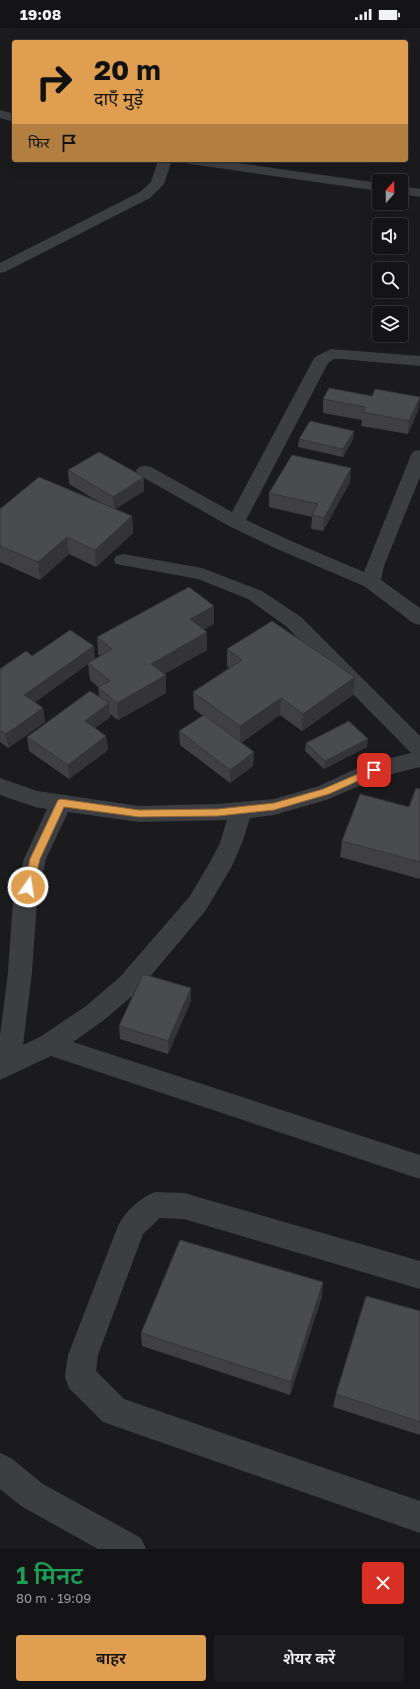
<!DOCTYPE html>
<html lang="hi">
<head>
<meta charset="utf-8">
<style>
  :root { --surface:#141416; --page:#1d1d1f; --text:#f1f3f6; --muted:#9d9ea1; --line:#333335; --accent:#e09f50 }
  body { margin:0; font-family:"Golos Text","Noto Sans Devanagari",sans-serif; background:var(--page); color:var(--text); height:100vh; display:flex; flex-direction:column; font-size:15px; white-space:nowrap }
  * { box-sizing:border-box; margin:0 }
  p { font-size:13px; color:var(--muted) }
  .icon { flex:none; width:22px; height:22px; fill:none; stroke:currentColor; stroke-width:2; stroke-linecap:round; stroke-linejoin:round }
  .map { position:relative; height:1521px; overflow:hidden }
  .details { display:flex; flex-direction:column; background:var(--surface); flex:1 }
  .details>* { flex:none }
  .guide { position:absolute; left:12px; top:12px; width:396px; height:122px; border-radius:4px; box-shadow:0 4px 16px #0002,0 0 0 1px var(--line); background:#e09f50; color:#111; overflow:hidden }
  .needle { width:26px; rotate:20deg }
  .buttons { position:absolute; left:372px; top:146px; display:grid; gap:8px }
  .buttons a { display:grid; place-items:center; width:36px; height:36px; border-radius:4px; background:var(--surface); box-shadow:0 4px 16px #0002,0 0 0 1px var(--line); font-size:20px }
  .pin { position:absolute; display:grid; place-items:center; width:34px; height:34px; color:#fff; margin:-17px; border-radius:8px; box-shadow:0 2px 6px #0006 }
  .me { position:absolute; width:44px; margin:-22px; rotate:13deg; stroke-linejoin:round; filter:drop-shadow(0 0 3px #0008) }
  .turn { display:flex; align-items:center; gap:14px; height:84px; padding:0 16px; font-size:18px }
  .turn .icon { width:52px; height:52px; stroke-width:2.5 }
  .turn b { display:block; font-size:28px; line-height:34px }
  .then { display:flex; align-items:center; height:38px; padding:0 16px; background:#0003; gap:8px; font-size:15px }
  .round { display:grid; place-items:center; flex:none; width:42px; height:42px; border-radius:4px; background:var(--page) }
  .head { display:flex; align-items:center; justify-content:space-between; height:68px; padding:0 16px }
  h1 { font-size:24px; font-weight:600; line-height:30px; color:#1e9e55 }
  .primary-button { display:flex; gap:8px; margin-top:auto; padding:8px 16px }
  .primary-button a { flex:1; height:46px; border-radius:4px; background:var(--accent); color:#111; font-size:16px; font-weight:600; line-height:46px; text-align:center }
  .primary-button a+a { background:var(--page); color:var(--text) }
  .status { display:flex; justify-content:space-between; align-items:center; height:28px; padding:0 20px; background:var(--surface); direction:ltr }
  .status svg { height:11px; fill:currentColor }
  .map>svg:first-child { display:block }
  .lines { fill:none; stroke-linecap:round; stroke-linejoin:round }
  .minor { fill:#3c3e42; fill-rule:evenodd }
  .wall { fill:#404044 }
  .shaded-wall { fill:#343437 }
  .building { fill:#4a4b4f; stroke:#343437 }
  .route { fill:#e09f50; stroke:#926734 }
</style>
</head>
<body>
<div class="status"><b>19:08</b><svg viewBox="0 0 49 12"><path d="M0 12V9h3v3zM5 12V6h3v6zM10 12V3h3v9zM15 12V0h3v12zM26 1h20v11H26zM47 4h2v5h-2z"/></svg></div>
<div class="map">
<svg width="420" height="1521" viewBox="0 0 420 1521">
  <rect width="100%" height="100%" fill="#1b1b1d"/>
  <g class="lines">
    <!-- minor -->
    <g class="minor">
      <polygon points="0,82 14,86 14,94 0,90"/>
      <polygon points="158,132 172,132 164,156 150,170 5,244 0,245 0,235 140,164 151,154"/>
      <polygon points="183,132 218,132 379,155 379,163 190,136 185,135"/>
      <polygon points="401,158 420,161 420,169 401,166"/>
      <polygon points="331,321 420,328 420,338 341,331 334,331 328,335 246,492 291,513 364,544 411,427 414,423 420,422 420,449 384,538 381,552 420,580 420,597 413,595 364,558 277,521 229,498 139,447 136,443 139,439 145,438 151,439 232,484 313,332 315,329"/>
      <path d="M123 526 202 540 262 563 301 589 420 708V739L380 749 326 772 274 787 250 790 242 815 232 838 206 882 138 963 104 992 73 1014 420 1127V1151L51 1028 0 1052V1008L8 944 13 873 24 831 47 781 35 779 0 767V750L37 763 139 778 218 776 274 771 319 758 366 736 411 725 287 599 248 571 198 551 116 536 114 532 116 528ZM68 784 139 794 227 792 220 815 210 834 190 868 120 949 86 978 40 1009 23 1017 32 944 37 873 46 831Z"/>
      <path d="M155 1164 184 1165 420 1233V1261L184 1191 160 1190 143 1206 98 1327 96 1343 124 1371 420 1473V1505L103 1394 69 1360 65 1349 68 1327 118 1198C125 1183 140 1170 155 1164Z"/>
      <polygon points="0,1425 11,1430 43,1456 141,1510 146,1521 98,1521 21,1478 0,1461"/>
    </g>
  </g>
  <!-- wall -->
  <g class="wall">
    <polygon points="372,368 420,369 418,383 408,406 361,398 362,392 323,385 323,371"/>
    <polygon points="354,403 353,411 343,429 298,419 299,411"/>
    <polygon points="68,442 144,449 144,463 115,481 132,488 133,505 96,539 69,526 40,552 0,534 0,481 104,477 69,456"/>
    <polygon points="350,454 323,503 311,501 312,489 269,479 269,465"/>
    <polygon points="214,578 214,596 203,602 207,604 207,622 164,646 166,647 166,665 118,692 110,686 110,689 95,700 106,708 108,722 69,751 29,723 27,709 99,669 98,659 90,652 88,636 35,674 43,680 45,694 8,720 0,714 0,641 32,628 95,631 100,628 98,626 97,609"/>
    <polygon points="227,621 353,667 302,703 280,687 241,715 254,724 253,738 230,755 180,717 179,703 203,688 194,681 193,664 229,640 227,638"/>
    <polygon points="306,715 367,719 324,741 305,723"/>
    <polygon points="420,761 420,851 340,829 342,813 409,779"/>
    <polygon points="191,960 191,973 168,1026 120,1011 119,998"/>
    <polygon points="322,1268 290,1367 142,1318 141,1305"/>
    <polygon points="420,1283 420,1407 333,1379 336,1366"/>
  </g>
  <!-- shaded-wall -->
  <g class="shaded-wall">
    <polygon points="420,369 418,383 408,406 409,393"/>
    <polygon points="354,403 353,411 343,429 343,421"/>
    <polygon points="351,440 350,454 323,503 324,490"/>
    <polygon points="144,449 144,463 114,482 113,469"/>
    <polygon points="132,488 133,505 96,539 95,522"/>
    <polygon points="67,509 69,526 40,552 38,534"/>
    <polygon points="214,578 214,596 191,608 190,591"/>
    <polygon points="207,604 207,622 152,653 151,636"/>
    <polygon points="94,618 95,632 88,635 88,636 26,681 24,667"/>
    <polygon points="166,647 166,665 118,692 117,675"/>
    <polygon points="355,649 353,667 302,703 303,686"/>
    <polygon points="281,670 280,687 240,715 240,698"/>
    <polygon points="109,675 110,689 86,707 85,693"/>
    <polygon points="43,680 45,694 8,720 6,706"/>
    <polygon points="106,708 108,722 69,751 68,737"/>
    <polygon points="368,711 367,719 324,741 325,733"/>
    <polygon points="254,724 253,738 230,755 230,742"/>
    <polygon points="191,960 191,973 168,1026 168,1013"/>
    <polygon points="323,1254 322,1268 290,1367 291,1354"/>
  </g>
  <!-- building -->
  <g class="building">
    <polygon points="329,360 372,368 375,361 420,369 409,393 363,384 365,379 323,371"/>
    <polygon points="310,393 354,403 343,421 299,411"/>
    <polygon points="99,424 144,449 113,469 68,442"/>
    <polygon points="292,427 351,440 324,490 312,487 318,476 269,465"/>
    <polygon points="39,449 132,488 95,522 67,509 38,534 0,518 0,481"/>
    <polygon points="189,559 214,578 190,591 207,604 151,636 166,647 117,675 98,659 110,653 88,635 112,621 97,609"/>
    <polygon points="272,593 355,649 303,686 281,670 240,698 193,664 242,632 227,621"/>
    <polygon points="70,602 94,618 24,667 43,680 6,706 0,702 0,641 26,623 32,628"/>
    <polygon points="90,663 109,675 85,693 106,708 68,737 27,709"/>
    <polygon points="204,687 254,724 230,742 179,703"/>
    <polygon points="349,693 368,711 325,733 306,715"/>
    <polygon points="416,760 420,761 420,834 342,813 360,766 409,779"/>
    <polygon points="143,946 191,960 168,1013 119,998"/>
    <polygon points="180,1212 323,1254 291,1354 141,1305"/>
    <polygon points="366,1268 420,1283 420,1394 336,1366"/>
  </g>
  <!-- route -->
  <polygon class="route" points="374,739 379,742 378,744 329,766 274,782 218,788 139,789 64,779 40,831 33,859 32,862 25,862 24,859 30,831 58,772 61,771 139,782 218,781 274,775 323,761"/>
</svg>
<div class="buttons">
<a><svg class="needle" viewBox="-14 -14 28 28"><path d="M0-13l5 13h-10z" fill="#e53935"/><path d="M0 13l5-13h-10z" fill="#9d9ea1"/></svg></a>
<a><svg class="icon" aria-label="sound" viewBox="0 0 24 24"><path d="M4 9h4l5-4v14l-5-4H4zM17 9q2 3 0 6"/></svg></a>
<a><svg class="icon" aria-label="search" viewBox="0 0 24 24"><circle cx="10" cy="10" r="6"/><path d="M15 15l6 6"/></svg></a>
<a><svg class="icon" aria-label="layers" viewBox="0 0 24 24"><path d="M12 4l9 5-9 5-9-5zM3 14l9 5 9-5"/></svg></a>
</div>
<div class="pin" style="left:374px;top:742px;background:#d93025"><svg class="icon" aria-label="arrive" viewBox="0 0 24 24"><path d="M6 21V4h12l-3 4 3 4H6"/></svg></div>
<svg class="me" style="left:28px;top:859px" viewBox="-20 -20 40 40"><circle r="17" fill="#e09f50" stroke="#fff" stroke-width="3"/><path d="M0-11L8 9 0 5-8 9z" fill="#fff"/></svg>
<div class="guide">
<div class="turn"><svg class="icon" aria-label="right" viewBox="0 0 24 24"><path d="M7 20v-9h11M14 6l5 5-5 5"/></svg><div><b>20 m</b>दाएँ मुड़ें</div></div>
<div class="then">फिर<svg class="icon" aria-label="arrive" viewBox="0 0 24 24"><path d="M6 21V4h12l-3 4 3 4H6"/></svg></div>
</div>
</div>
<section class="details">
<div class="head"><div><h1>1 मिनट</h1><p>80 m · 19:09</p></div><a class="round" style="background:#d93025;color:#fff"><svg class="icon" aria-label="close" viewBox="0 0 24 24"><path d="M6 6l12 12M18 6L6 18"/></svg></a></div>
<div class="primary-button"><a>बाहर</a><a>शेयर करें</a></div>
</section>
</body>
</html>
